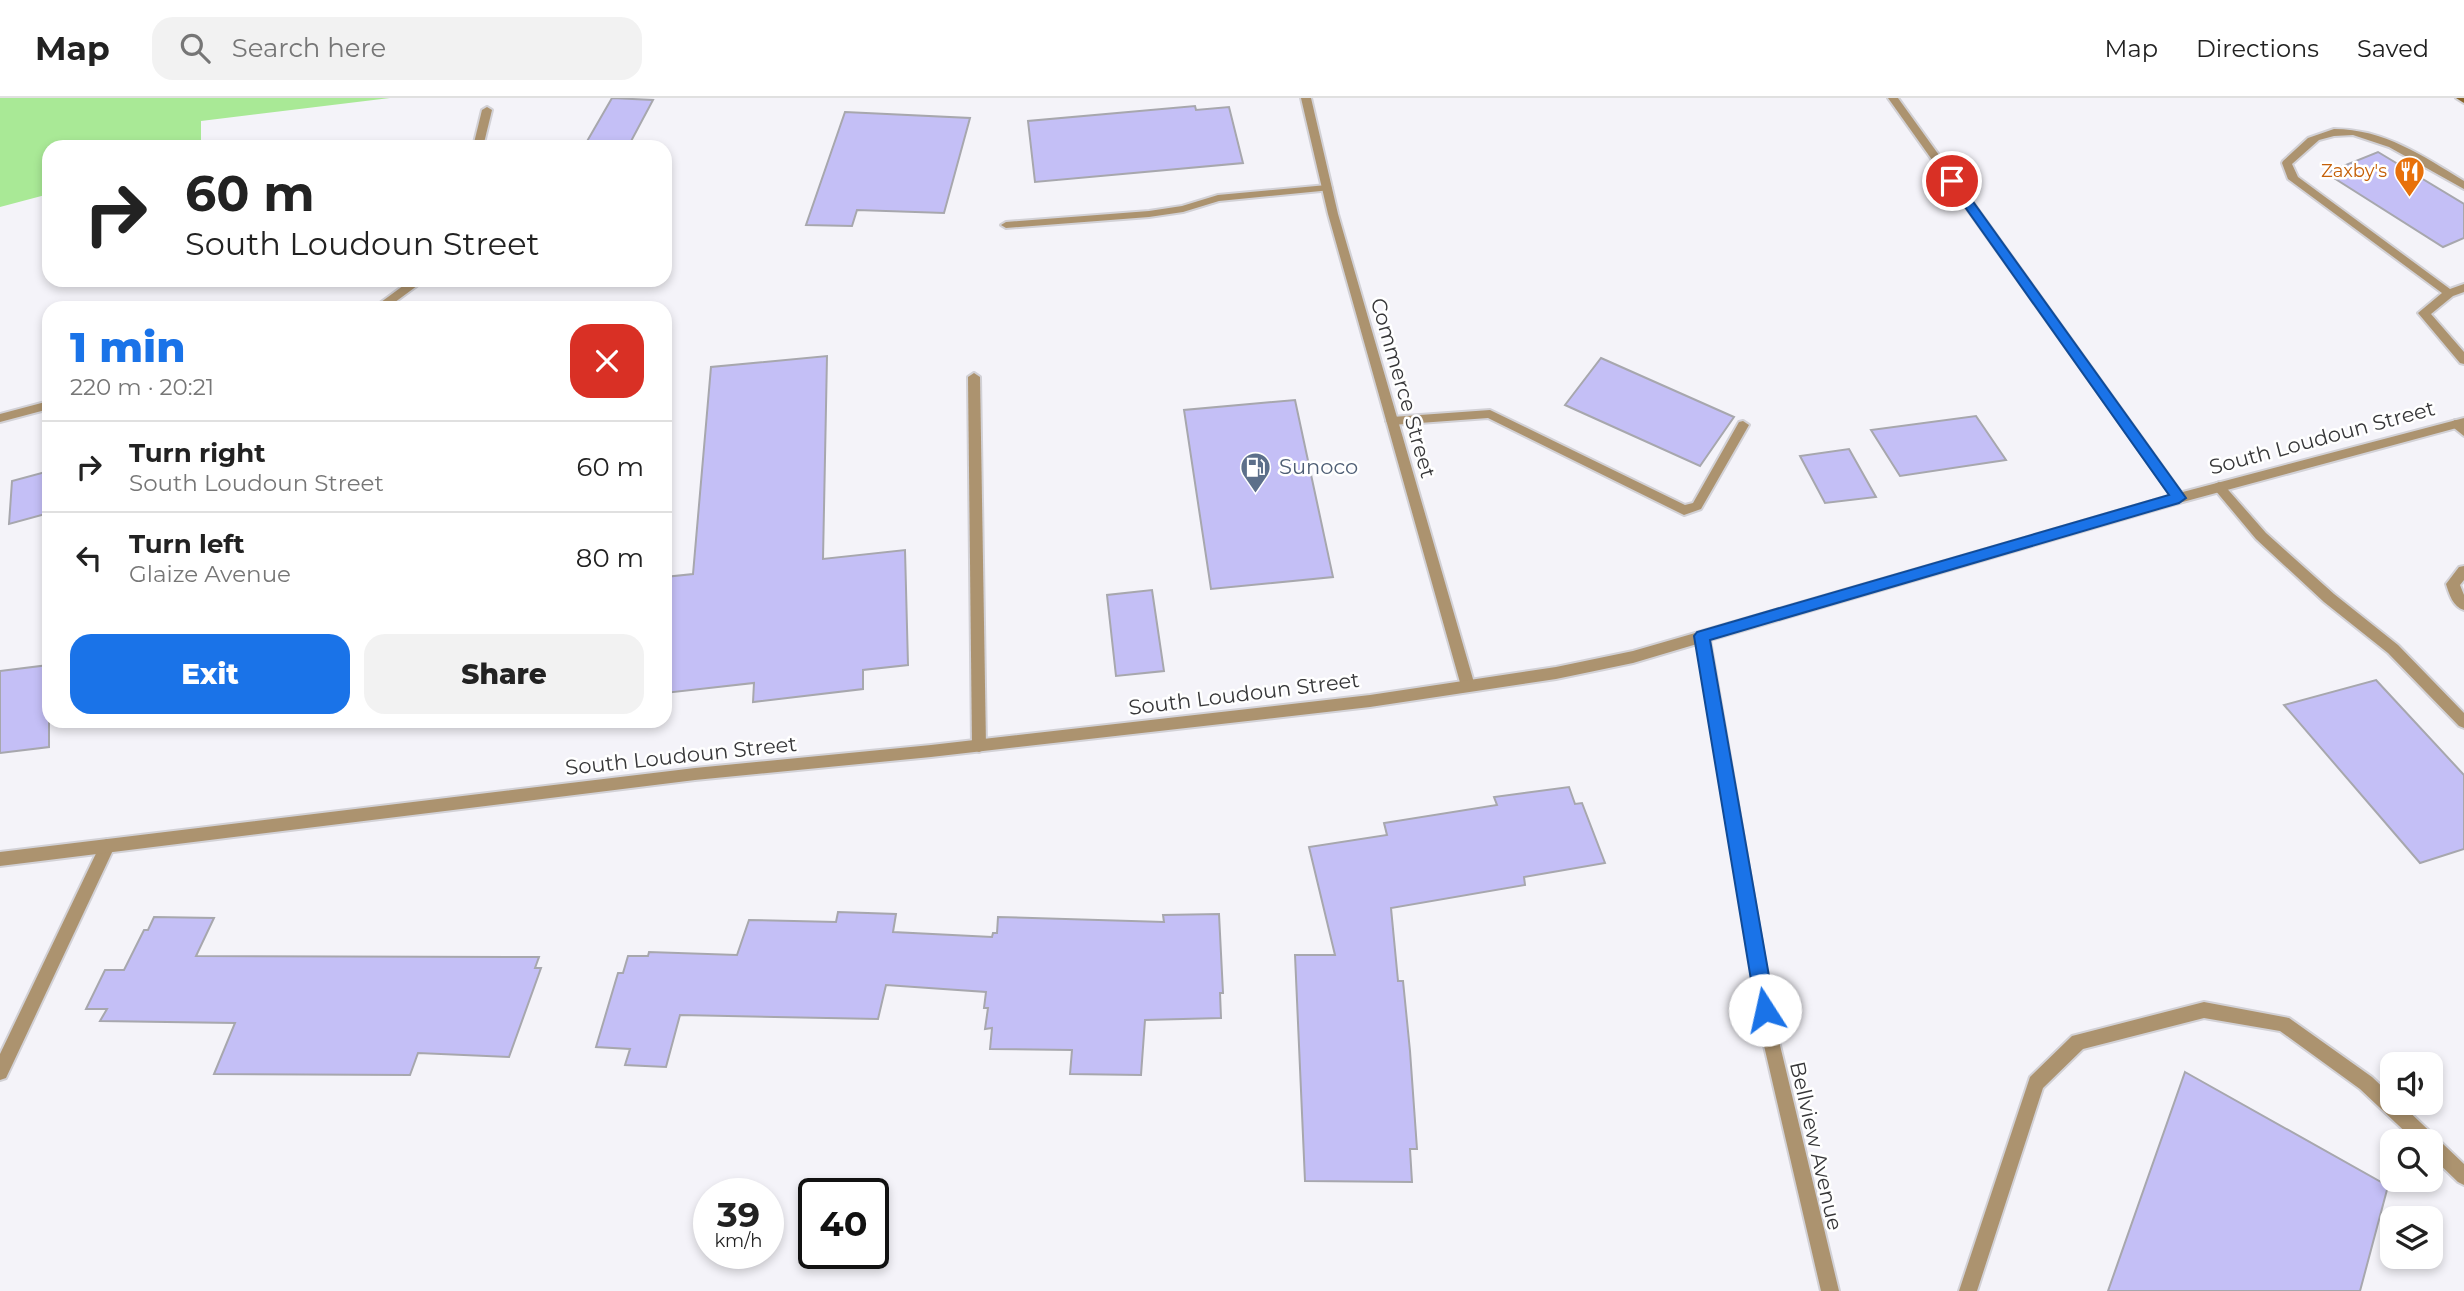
<!DOCTYPE html>
<html lang="en">
<head>
<meta charset="utf-8">
<style>
  :root { --surface:#fff; --page:#f2f2f2; --text:#222; --muted:#767676; --line:#e0e0e0; --accent:#1a73e8 }
  body { margin:0; font-family:Montserrat,sans-serif; background:var(--page); color:var(--text); height:100vh; display:flex; flex-direction:column; font-size:26px; white-space:nowrap }
  * { box-sizing:border-box; margin:0 }
  p { font-size:23px; color:var(--muted) }
  .icon { flex:none; width:38px; height:38px; fill:none; stroke:currentColor; stroke-width:2; stroke-linecap:round; stroke-linejoin:round }
  .map { position:relative; flex:1; overflow:hidden }
  .sheet { position:absolute; left:42px; top:203px; width:630px; height:427px; display:flex; flex-direction:column; background:var(--surface); border-radius:21px; box-shadow:0 4px 10px #0003 }
  .sheet>* { flex:none }
  .hud { position:absolute; left:42px; top:42px; width:630px; height:147px; border-radius:21px; box-shadow:0 4px 10px #0003; background:#fff; color:var(--text); overflow:hidden }
  .buttons { position:absolute; left:2380px; top:954px; display:grid; gap:14px }
  .buttons a { display:grid; place-items:center; width:63px; height:63px; border-radius:14px; background:var(--surface); box-shadow:0 4px 10px #0003; font-size:35px }
  .speed { position:absolute; left:693px; top:1080px; display:flex; gap:14px; font-size:35px; font-weight:700; text-align:center }
  .speed>* { display:grid; place-content:center; width:91px; height:91px; border-radius:50%; background:var(--surface); box-shadow:0 4px 10px #0003; line-height:1 }
  .speed small { font-size:18px; font-weight:400 }
  .speed .limit { border:4px solid #111; border-radius:10px; background:#fff; color:#111 }
  .pin { position:absolute; display:grid; place-items:center; width:60px; height:60px; color:#fff; margin:-30px; border:4px solid #fff; border-radius:50%; box-shadow:0 2px 7px #0007 }
  .me { position:absolute; width:77px; margin:-38px; rotate:350deg; stroke-linejoin:round; filter:drop-shadow(0 0 5px #0008) }
  .turn { display:flex; align-items:center; gap:24px; height:147px; padding:0 28px; font-size:32px }
  .turn .icon { width:91px; height:91px; stroke-width:2.5 }
  .turn b { display:block; font-size:49px; line-height:60px }
  .round { display:grid; place-items:center; flex:none; width:74px; height:74px; border-radius:21px; background:var(--page) }
  .headline { display:flex; align-items:center; justify-content:space-between; height:119px; padding:0 28px }
  h1 { font-size:42px; font-weight:800; line-height:52px; color:var(--accent) }
  .primary-button { display:flex; gap:14px; margin-top:auto; padding:14px 28px }
  .primary-button a { flex:1; height:80px; border-radius:21px; background:var(--accent); color:#fff; font-size:28px; font-weight:800; line-height:80px; text-align:center }
  .primary-button a+a { background:var(--page); color:var(--text) }
  ul { padding:0; list-style:none }
  li { display:flex; align-items:center; gap:21px; height:91px; padding:0 28px; border-top:2px solid var(--line) }
  li div { flex:1 }
  li b { display:block; font-size:26px }
  li em { font-style:normal }
  header { display:flex; align-items:center; gap:42px; box-sizing:border-box; height:98px; padding:0 35px; background:var(--surface); border-bottom:2px solid var(--line) }
  header strong { font-size:33px }
  nav { display:flex; gap:38px; margin-inline-start:auto; font-size:24px }
  .search { width:490px; height:63px; background:var(--page); display:flex; align-items:center; gap:18px; box-sizing:border-box; padding:0 24px; border-radius:21px; color:var(--muted); font-size:26px }
  .map>svg:first-child { display:block }
  .green { fill:#a9e996 }
  .building { fill:#c4bff6; stroke:#a7a7ad; stroke-width:2 }
  .lines { fill:none; stroke-linecap:round; stroke-linejoin:round }
  .service-casing { stroke:#d2d1d6; stroke-width:4 }
  .minor-casing { stroke:#d2d1d6; stroke-width:4 }
  .tertiary-casing { stroke:#d2d1d6; stroke-width:4 }
  .secondary-casing { stroke:#d2d1d6; stroke-width:4 }
  .service { fill:#ac936f; fill-rule:evenodd }
  .minor { fill:#ac936f; fill-rule:evenodd }
  .tertiary { fill:#ac936f; fill-rule:evenodd }
  .secondary { fill:#88652b; fill-rule:evenodd }
  .route { fill:#1a73e8; stroke:#114b97; stroke-width:2 }
  .labels { text-anchor:middle; stroke-width:5; stroke-linejoin:round; paint-order:stroke }
  .far-food-label { font-size:18px; fill:#c56008; stroke:#fff; text-anchor:end }
  .street-label { font-size:21px; fill:#373739; stroke:#fff }
  .service-label { font-size:21px; fill:#4e5e75; stroke:#fff; text-anchor:start }
</style>
</head>
<body>
<header>
<strong>Map</strong>
<div class="search"><svg class="icon" aria-label="search" viewBox="0 0 24 24"><circle cx="10" cy="10" r="6"/><path d="M15 15l6 6"/></svg>Search here</div>
<nav><a>Map</a><a>Directions</a><a>Saved</a></nav>
</header>
<div class="map">
<svg width="2464" height="1193" viewBox="0 0 2464 1193">
  <rect width="100%" height="100%" fill="#f4f3f9"/>
  <!-- green -->
  <polygon class="green" points="0,0 390,0 201,23 201,49 49,49 49,96 0,109"/>
  <!-- building -->
  <g class="building">
    <polygon points="612,0 653,2 629,47 586,45"/>
    <polygon points="1195,8 1196,12 1229,9 1243,65 1035,84 1028,23"/>
    <polygon points="845,14 970,20 944,115 857,112 852,128 806,127"/>
    <polygon points="2378,54 2464,106 2464,140 2443,149 2326,75"/>
    <polygon points="827,258 823,461 905,452 908,567 863,572 863,591 753,604 754,585 665,595 665,479 693,476 711,269"/>
    <polygon points="1601,260 1734,319 1700,368 1565,307"/>
    <polygon points="1295,302 1333,479 1211,491 1184,312"/>
    <polygon points="1976,318 2006,362 1900,378 1871,332"/>
    <polygon points="1849,351 1876,399 1825,405 1800,358"/>
    <polygon points="49,373 49,415 9,426 12,383"/>
    <polygon points="1152,492 1164,573 1116,578 1107,497"/>
    <polygon points="49,567 49,649 0,655 0,573"/>
    <polygon points="2376,582 2464,677 2464,751 2420,765 2284,607"/>
    <polygon points="1569,689 1575,706 1582,705 1605,765 1524,779 1525,787 1391,810 1398,883 1403,883 1410,953 1417,1051 1410,1051 1412,1084 1305,1083 1295,857 1335,857 1309,749 1387,737 1384,725 1497,707 1494,699"/>
    <polygon points="838,814 896,816 893,834 992,839 993,835 997,835 998,819 1164,824 1163,817 1219,816 1223,895 1220,895 1221,920 1145,922 1141,977 1070,976 1072,952 990,951 992,930 985,931 988,910 984,910 986,894 886,887 878,921 680,917 666,969 625,967 630,951 596,949 618,875 623,875 628,858 648,858 649,854 737,857 749,822 836,824"/>
    <polygon points="154,819 214,820 196,858 539,859 535,870 541,870 509,959 418,955 410,977 214,976 235,925 100,923 107,911 86,911 105,872 124,872 144,832 148,832"/>
    <polygon points="2185,974 2388,1088 2360,1193 2108,1193"/>
  </g>
  <g class="lines">
    <defs>
      <g id="service">
        <path d="M2334 31C2384 31 2423 58 2464 83V91L2389 49 2353 37 2334 38 2319 42 2292 66 2298 79 2450 191 2464 186V194L2453 198 2431 216 2464 254V266L2460 265 2418 215 2442 195 2288 81 2282 65 2283 63 2308 40Z"/>
        <polygon points="1327,87 1332,90 1331,92 1219,103 1183,114 1149,119 1006,130 1001,127 1006,124 1149,113 1182,108 1218,97"/>
        <polygon points="974,275 980,279 986,648 984,652 979,654 974,652 972,648 968,279"/>
        <polygon points="1490,312 1685,407 1693,405 1739,324 1743,323 1749,327 1701,411 1684,417 1488,320 1392,327 1386,323 1392,319"/>
        <polygon points="2455,322 2464,327 2464,338 2449,326"/>
        <polygon points="2219,384 2223,386 2266,435 2334,496 2398,547 2464,615 2464,630 2459,628 2388,555 2324,504 2256,441 2215,392 2213,389 2215,386"/>
        <path d="M2464 468V482L2460 487 2464 497V512C2453 509 2449 496 2446 486L2459 469Z"/>
        <polygon points="107,741 112,743 115,748 6,980 0,982 0,956 102,743"/>
        <polygon points="2204,904 2289,920 2372,979 2392,998 2392,1004 2399,1004 2464,1066 2464,1087 2458,1084 2431,1058 2431,1043 2415,1043 2360,991 2280,933 2204,920 2083,951 2043,990 1977,1193 1959,1193 2030,979 2072,938"/>
      </g>
      <g id="minor">
        <polygon points="1301,0 1311,0 1338,116 1475,588 1473,592 1463,592 1461,588 1328,116"/>
        <polygon points="1888,0 1898,0 2183,397 2185,400 2183,403 2175,403"/>
        <polygon points="487,9 492,12 483,49 473,49 482,12"/>
        <polygon points="411,182 425,182 387,210 373,210"/>
        <polygon points="49,303 49,311 0,324 0,316"/>
      </g>
      <polygon id="tertiary" points="2464,320 2464,328 2179,405 1710,542 1778,939 1839,1193 1821,1193 1762,939 1697,546 1633,565 1556,581 1370,609 931,659 695,682 0,768 0,754 695,670 931,647 1370,597 1556,569 1633,553 2179,395"/>
      <polygon id="secondary" points="2456,0 2464,0 2464,5"/>
    </defs>
    <!-- service casing -->
    <use href="#service" class="service-casing"/>
    <!-- minor casing -->
    <use href="#minor" class="minor-casing"/>
    <!-- tertiary casing -->
    <use href="#tertiary" class="tertiary-casing"/>
    <!-- secondary casing -->
    <use href="#secondary" class="secondary-casing"/>
    <!-- service -->
    <use href="#service" class="service"/>
    <!-- minor -->
    <use href="#minor" class="minor"/>
    <!-- tertiary -->
    <use href="#tertiary" class="tertiary"/>
    <!-- secondary -->
    <use href="#secondary" class="secondary"/>
  </g>
  <!-- route -->
  <polygon class="route" points="1948,80 1956,80 2186,400 2179,405 1710,542 1775,912 1772,918 1765,921 1759,918 1756,912 1694,538 1697,534 2169,397 1948,85"/>
  <!-- icons -->
  <defs>
    <symbol id="restaurant-pin" viewBox="-11 -11 22 30"><path d="M0 17L-7.5 6A9.5 9.5 0 1 1 7.5 6Z" fill="#e8710a" stroke="#fff"/><path d="M-5-6h1v4h1v-4h1v4h1v-4h1v5L-1.5 .5V6h-2V.5L-5-1ZM5-6V6H3V1.5H1.5Q1.5-4 5-6Z" fill="#fff"/></symbol>
    <symbol id="fuel-pin" viewBox="-11 -11 22 30"><path d="M0 17L-7.5 6A9.5 9.5 0 1 1 7.5 6Z" fill="#5c6f8a" stroke="#fff"/><path d="M-5.5-6h7V0h2V4h1.3V-2.5L3-4.5l.8-.8L6-3V5H2.5V1h-1V6h-7ZM-4.2-4.7v3.2H.2V-4.7Z" fill="#fff"/></symbol>
  </defs>
  <g fill-rule="evenodd">
    <use href="#restaurant-pin" x="2392" y="56" width="35" height="47"/>
    <use href="#fuel-pin" x="1238" y="352" width="35" height="47"/>
  </g>
  <g class="labels">
    <!-- far-food labels -->
    <g class="far-food-label">
      <text x="2387" y="79">Zaxby's</text>
    </g>
    <!-- street labels -->
    <g class="street-label">
      <text transform="translate(1403 290) rotate(74)" y="7">Commerce Street</text>
      <text transform="translate(2322 340) rotate(-15)" y="7">South Loudoun Street</text>
      <text transform="translate(1244 596) rotate(-7)" y="7">South Loudoun Street</text>
      <text transform="translate(681 658) rotate(-6)" y="7">South Loudoun Street</text>
      <text transform="translate(1816 1048) rotate(77)" y="7">Bellview Avenue</text>
    </g>
    <!-- service labels -->
    <g class="service-label">
      <text x="1279" y="376">Sunoco</text>
    </g>
  </g>
</svg>
<div class="buttons">
<a><svg class="icon" aria-label="sound" viewBox="0 0 24 24"><path d="M4 9h4l5-4v14l-5-4H4zM17 9q2 3 0 6"/></svg></a>
<a><svg class="icon" aria-label="search" viewBox="0 0 24 24"><circle cx="10" cy="10" r="6"/><path d="M15 15l6 6"/></svg></a>
<a><svg class="icon" aria-label="layers" viewBox="0 0 24 24"><path d="M12 4l9 5-9 5-9-5zM3 14l9 5 9-5"/></svg></a>
</div>
<div class="speed"><div>39<small>km/h</small></div><div class="limit">40</div></div>
<div class="pin" style="left:1952px;top:83px;background:#d93025"><svg class="icon" aria-label="arrive" viewBox="0 0 24 24"><path d="M6 21V4h12l-3 4 3 4H6"/></svg></div>
<svg class="me" style="left:1765px;top:912px" viewBox="-20 -20 40 40"><circle r="19" fill="#fff"/><path d="M0-13L10 11 0 6-10 11z" fill="#1a73e8"/></svg>
<div class="hud">
<div class="turn"><svg class="icon" aria-label="right" viewBox="0 0 24 24"><path d="M7 20v-9h11M14 6l5 5-5 5"/></svg><div><b>60 m</b>South Loudoun Street</div></div>
</div>
<section class="sheet">
<div class="headline"><div><h1>1 min</h1><p>220 m · 20:21</p></div><a class="round" style="background:#d93025;color:#fff"><svg class="icon" aria-label="close" viewBox="0 0 24 24"><path d="M6 6l12 12M18 6L6 18"/></svg></a></div>
<ul>
<li><svg class="icon" aria-label="right" viewBox="0 0 24 24"><path d="M7 20v-9h11M14 6l5 5-5 5"/></svg><div><b>Turn right</b><p>South Loudoun Street</p></div><em>60 m</em></li>
<li><svg class="icon" aria-label="left" viewBox="0 0 24 24"><path d="M17 20v-9H6M10 6l-5 5 5 5"/></svg><div><b>Turn left</b><p>Glaize Avenue</p></div><em>80 m</em></li>
</ul>
<div class="primary-button"><a>Exit</a><a>Share</a></div>
</section>
</div>
</body>
</html>
